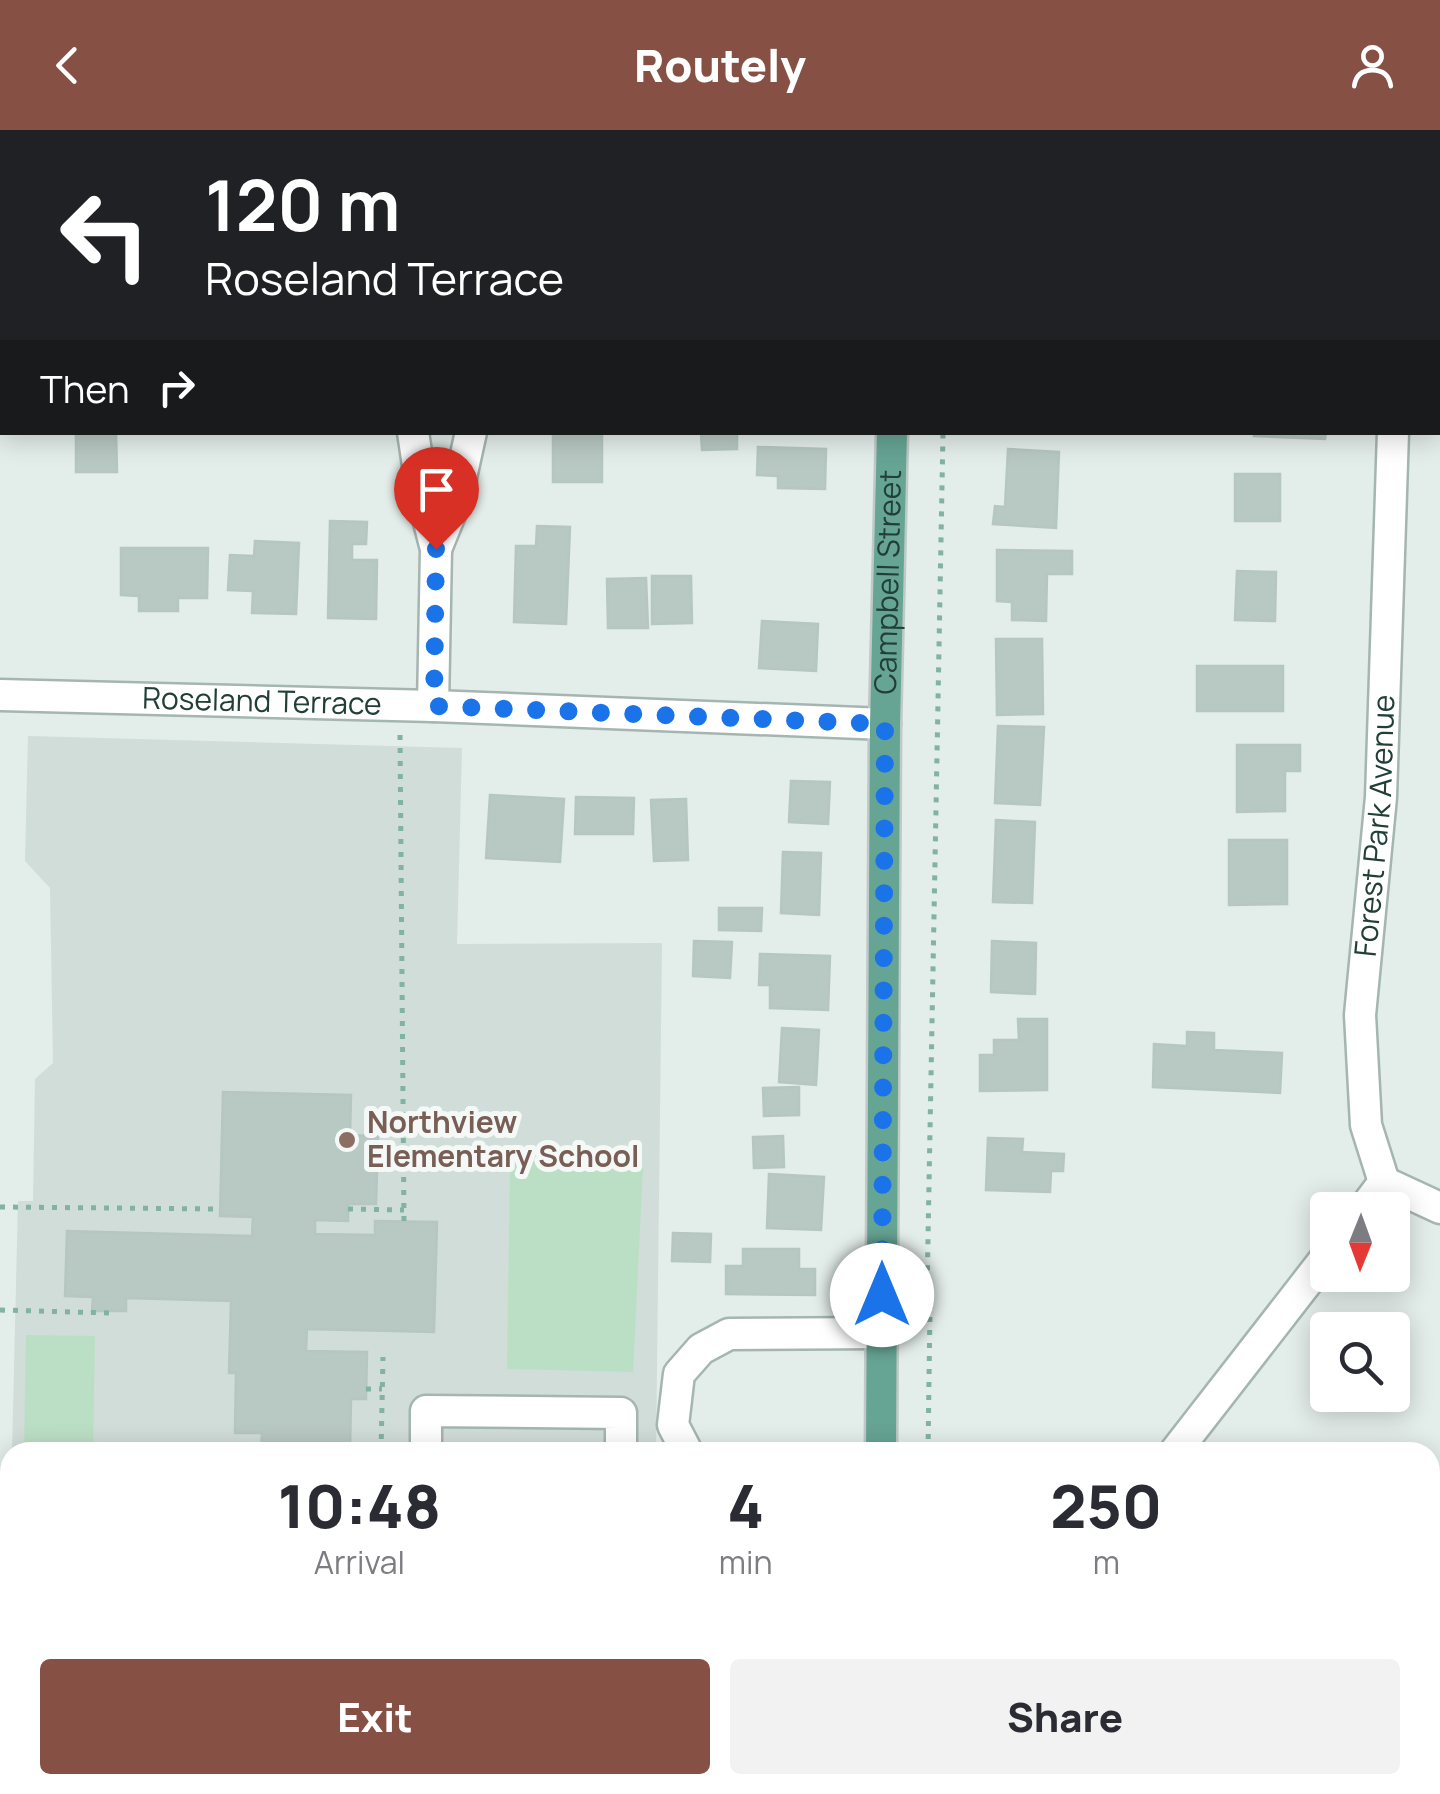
<!DOCTYPE html>
<html lang="en">
<head>
<meta charset="utf-8">
<style>
  :root { --surface:#fff; --page:#f2f2f3; --text:#2b2b33; --muted:#7c7c81; --accent:#865144 }
  body { margin:0; font-family:Manrope,sans-serif; background:var(--page); color:var(--text); height:100vh; display:flex; flex-direction:column; font-size:38px; white-space:nowrap }
  * { box-sizing:border-box; margin:0 }
  p { font-size:32px; color:var(--muted) }
  .icon { flex:none; width:55px; height:55px; fill:none; stroke:currentColor; stroke-width:2; stroke-linecap:round; stroke-linejoin:round }
  .map { position:relative; flex:1; overflow:hidden }
  .drawer { position:absolute; left:0px; top:1312px; width:1440px; height:352px; display:flex; flex-direction:column; background:var(--surface); border-radius:30px 30px 0 0; box-shadow:0 5px 25px #0003 }
  .drawer>* { flex:none }
  .hud { position:absolute; left:0px; top:0px; width:1440px; height:305px; box-shadow:0 5px 25px #0003; background:#202124; color:#fff; overflow:hidden }
  .needle { width:65px; rotate:181deg }
  .controls { position:absolute; left:1310px; top:1062px; display:grid; gap:20px }
  .controls a { display:grid; place-items:center; width:100px; height:100px; border-radius:10px; background:var(--surface); box-shadow:0 5px 25px #0003; font-size:50px }
  .pin { position:absolute; display:grid; place-items:center; width:85px; height:85px; color:#fff; margin:-102px -42px; border-radius:50% 50% 50% 0; rotate:-45deg; box-shadow:0 0 10px #0007 }
  .pin .icon { rotate:45deg }
  .me { position:absolute; width:110px; margin:-55px; rotate:0deg; stroke-linejoin:round; filter:drop-shadow(0 0 8px #0008) }
  .turn { display:flex; align-items:center; gap:35px; height:210px; padding:0 40px; font-size:45px }
  .turn .icon { width:130px; height:130px; stroke-width:2.5 }
  .turn b { display:block; font-size:70px; line-height:85px }
  .then { display:flex; align-items:center; height:95px; padding:0 40px; background:#0003; gap:20px; font-size:38px }
  .eta { display:flex; justify-content:space-evenly; align-items:center; height:170px; text-align:center }
  .eta b { font-size:60px; font-weight:800; line-height:70px }
  .action { display:flex; gap:20px; margin-top:auto; padding:20px 40px }
  .action a { flex:1; height:115px; border-radius:10px; background:var(--accent); color:#fff; font-size:40px; font-weight:800; line-height:115px; text-align:center }
  .action a+a { background:var(--page); color:var(--text) }
  header { display:flex; justify-content:space-between; align-items:center; height:130px; padding:0 40px; background:var(--accent); color:#fff; font-size:45px; font-weight:800 }
  .map>svg:first-child { display:block }
  .built { fill:#d1ddd8 }
  .green { fill:#bbdfc5 }
  .building { fill:#b8c8c2; stroke:#b5c7c0; stroke-width:2.5 }
  .lines { fill:none; stroke-linecap:round; stroke-linejoin:round }
  .minor-casing { stroke:#a5b5b0; stroke-width:35 }
  .major-casing { stroke:#c1c9c7; stroke-width:35 }
  .path { stroke:#82b2a3; stroke-width:5; stroke-dasharray:5 8; stroke-linecap:butt }
  .minor { stroke:#fff; stroke-width:30 }
  .major { stroke:#66a494; stroke-width:30 }
  .route { stroke:#1a73e8; stroke-width:18; stroke-dasharray:0 32.4 }
  .education-dot { fill:#8d6e63; stroke:#f4f9f7; stroke-width:4 }
  .labels { text-anchor:middle; stroke-width:10; stroke-linejoin:round; paint-order:stroke }
  .street-label { font-size:30px; fill:#223f37; stroke:#f4f9f7 }
  .education-label { font-size:30px; font-weight:bold; fill:#785e54; stroke:#f4f9f7; text-anchor:start }
</style>
</head>
<body>
<header><svg class="icon" aria-label="back" viewBox="0 0 24 24"><path d="M15 5l-7 7 7 7"/></svg>Routely<svg class="icon" aria-label="person" viewBox="0 0 24 24"><circle cx="12" cy="8" r="4"/><path d="M4 21q1-7 8-7t8 7"/></svg></header>
<div class="map">
<svg width="1440" height="1664" viewBox="0 0 1440 1664">
  <rect width="100%" height="100%" fill="#e3ede9"/>
  <!-- built -->
  <polygon class="built" points="28,606 462,618 457,814 662,813 656,1322 12,1322 18,1071 33,1071 35,949 53,933 50,758 25,731"/>
  <!-- green -->
  <g class="green">
    <polygon points="510,1030 643,1038 633,1242 507,1239"/>
    <polygon points="26,1205 95,1206 93,1322 24,1322"/>
  </g>
  <!-- building -->
  <g class="building">
    <polygon points="76,302 116,302 117,342 76,342"/>
    <rect x="553" y="302" width="49" height="50"/>
    <polygon points="701,302 737,302 737,319 702,320"/>
    <polygon points="1254,302 1326,302 1325,309 1254,306"/>
    <polygon points="758,317 826,319 825,359 778,358 778,346 757,345"/>
    <polygon points="1008,319 1059,322 1056,398 993,394 995,376 1005,377"/>
    <rect x="1235" y="344" width="45" height="47"/>
    <polygon points="330,391 367,392 366,414 352,414 352,430 377,430 376,489 328,488"/>
    <polygon points="537,396 570,397 566,494 514,492 516,416 536,416"/>
    <polygon points="255,411 299,413 296,484 252,483 253,461 228,460 230,425 254,426"/>
    <polygon points="121,418 208,418 207,468 178,468 178,481 139,481 139,466 121,465"/>
    <polygon points="997,420 1072,421 1072,444 1047,444 1046,491 1012,490 1012,472 997,471"/>
    <polygon points="1237,441 1276,442 1275,491 1235,490"/>
    <polygon points="652,446 691,446 692,493 652,494"/>
    <polygon points="646,448 648,498 608,498 607,449"/>
    <polygon points="762,491 818,494 816,541 759,538"/>
    <polygon points="996,509 1042,509 1043,584 997,585"/>
    <rect x="1197" y="536" width="86" height="45"/>
    <polygon points="998,596 1044,597 1040,675 995,673"/>
    <polygon points="1237,615 1300,615 1300,641 1285,641 1285,681 1237,682"/>
    <polygon points="791,651 830,652 828,694 789,692"/>
    <polygon points="490,665 564,669 560,732 486,728"/>
    <polygon points="576,667 634,668 633,704 575,704"/>
    <polygon points="686,669 688,730 654,731 651,670"/>
    <polygon points="996,690 1035,692 1032,773 993,772"/>
    <polygon points="1229,710 1287,710 1287,774 1229,775"/>
    <polygon points="783,722 821,723 819,785 781,783"/>
    <polygon points="719,778 762,778 761,801 719,800"/>
    <polygon points="694,811 732,812 730,848 693,846"/>
    <polygon points="992,811 1036,813 1035,864 991,862"/>
    <polygon points="760,824 830,826 828,880 770,878 770,855 759,855"/>
    <polygon points="1018,889 1047,889 1047,960 980,961 980,925 994,925 994,910 1019,910"/>
    <polygon points="782,898 819,900 816,955 779,952"/>
    <polygon points="1187,902 1214,903 1214,920 1282,923 1280,963 1153,957 1154,914 1187,916"/>
    <polygon points="799,957 799,985 764,986 763,958"/>
    <polygon points="223,962 351,965 350,1005 378,1006 376,1074 348,1074 348,1091 315,1090 315,1104 375,1105 375,1091 437,1092 434,1202 307,1199 306,1221 367,1222 366,1269 351,1269 350,1322 261,1322 262,1303 235,1303 236,1243 229,1243 231,1171 126,1168 126,1181 92,1181 93,1167 65,1166 67,1101 252,1106 253,1087 220,1086"/>
    <polygon points="783,1006 784,1037 754,1038 753,1007"/>
    <polygon points="988,1008 1023,1009 1022,1022 1064,1024 1063,1041 1051,1041 1050,1062 986,1060"/>
    <polygon points="769,1044 824,1047 821,1100 767,1098"/>
    <polygon points="673,1103 711,1104 710,1132 672,1131"/>
    <polygon points="743,1119 799,1119 799,1139 815,1139 815,1165 726,1164 726,1136 743,1136"/>
  </g>
  <g class="lines">
    <defs>
      <g id="minor">
        <polyline points="1418,0 1418,2"/>
        <polyline points="419,2 419,0"/>
        <polyline points="477,2 477,0"/>
        <polyline points="1438,160 1440,161"/>
        <polyline points="413,302 423,369 436,419 433,576"/>
        <polyline points="436,419 456,370 471,302"/>
        <path id="s1" d="M0 565 433 576 885 594"/>
        <polyline points="1384,1052 1440,1078"/>
        <path id="s2" d="M1363 1080 1384 1052 1366 995 1360 885 1381 667 1393 302"/>
        <polyline points="426,1322 426,1281 621,1283 621,1322"/>
        <polyline points="687,1322 673,1295 679,1244 701,1219 729,1204 882,1203"/>
        <polyline points="1175,1322 1328,1125"/>
        <polyline points="0,1600 10,1600"/>
        <polyline points="1430,1629 1440,1629"/>
        <polyline points="428,1664 428,1655"/>
        <polyline points="1332,1664 1332,1655"/>
      </g>
      <g id="major">
        <polyline points="899,2 899,0"/>
        <path id="s3" d="M881 1322 885 594 892 302"/>
        <polyline points="878,1664 878,1655"/>
      </g>
    </defs>
    <!-- minor casing -->
    <use href="#minor" class="minor-casing"/>
    <!-- major casing -->
    <use href="#major" class="major-casing"/>
    <!-- path -->
    <g class="path">
      <polyline points="952,2 952,0"/>
      <polyline points="400,605 404,1092"/>
      <polyline points="0,1077 220,1079"/>
      <polyline points="348,1079 404,1080"/>
      <polyline points="0,1180 110,1183 110,1181"/>
      <polyline points="366,1259 382,1259"/>
      <polyline points="381,1322 383,1227"/>
      <polyline points="928,1322 930,1179 927,1162 943,302"/>
      <polyline points="922,1664 922,1655"/>
    </g>
    <!-- minor -->
    <use href="#minor" class="minor"/>
    <!-- major -->
    <use href="#major" class="major"/>
  </g>
  <g class="lines">
    <!-- route -->
    <polyline class="route" points="436,419 434,576 885,594 882,1165"/>
  </g>
  <!-- markers -->
  <circle class="education-dot" cx="347" cy="1010" r="10"/>
  <g class="labels">
    <!-- street labels -->
    <g class="street-label">
      <text dy="10" stroke="none"><textPath href="#s3" startOffset="870">Campbell Street</textPath></text>
      <text dy="10" stroke="none"><textPath href="#s1" startOffset="262">Roseland Terrace</textPath></text>
      <text dy="10" stroke="none"><textPath href="#s2" startOffset="395">Forest Park Avenue</textPath></text>
    </g>
    <!-- education labels -->
    <g class="education-label">
      <text x="367" y="1003">Northview<tspan x="367" dy="34">Elementary School</tspan></text>
    </g>
  </g>
</svg>
<div class="controls">
<a><svg class="needle" viewBox="-14 -14 28 28"><path d="M0-13l5 13h-10z" fill="#e53935"/><path d="M0 13l5-13h-10z" fill="#7c7c81"/></svg></a>
<a><svg class="icon" aria-label="search" viewBox="0 0 24 24"><circle cx="10" cy="10" r="6"/><path d="M15 15l6 6"/></svg></a>
</div>
<div class="pin" style="left:436px;top:419px;background:#d93025"><svg class="icon" aria-label="arrive" viewBox="0 0 24 24"><path d="M6 21V4h12l-3 4 3 4H6"/></svg></div>
<svg class="me" style="left:882px;top:1165px" viewBox="-20 -20 40 40"><circle r="19" fill="#fff"/><path d="M0-13L10 11 0 6-10 11z" fill="#1a73e8"/></svg>
<div class="hud">
<div class="turn"><svg class="icon" aria-label="left" viewBox="0 0 24 24"><path d="M17 20v-9H6M10 6l-5 5 5 5"/></svg><div><b>120 m</b>Roseland Terrace</div></div>
<div class="then">Then<svg class="icon" aria-label="right" viewBox="0 0 24 24"><path d="M7 20v-9h11M14 6l5 5-5 5"/></svg></div>
</div>
<section class="drawer">
<div class="eta">
<div><b>10:48</b><p>Arrival</p></div>
<div><b>4</b><p>min</p></div>
<div><b>250</b><p>m</p></div>
</div>
<div class="action"><a>Exit</a><a>Share</a></div>
</section>
</div>
</body>
</html>
